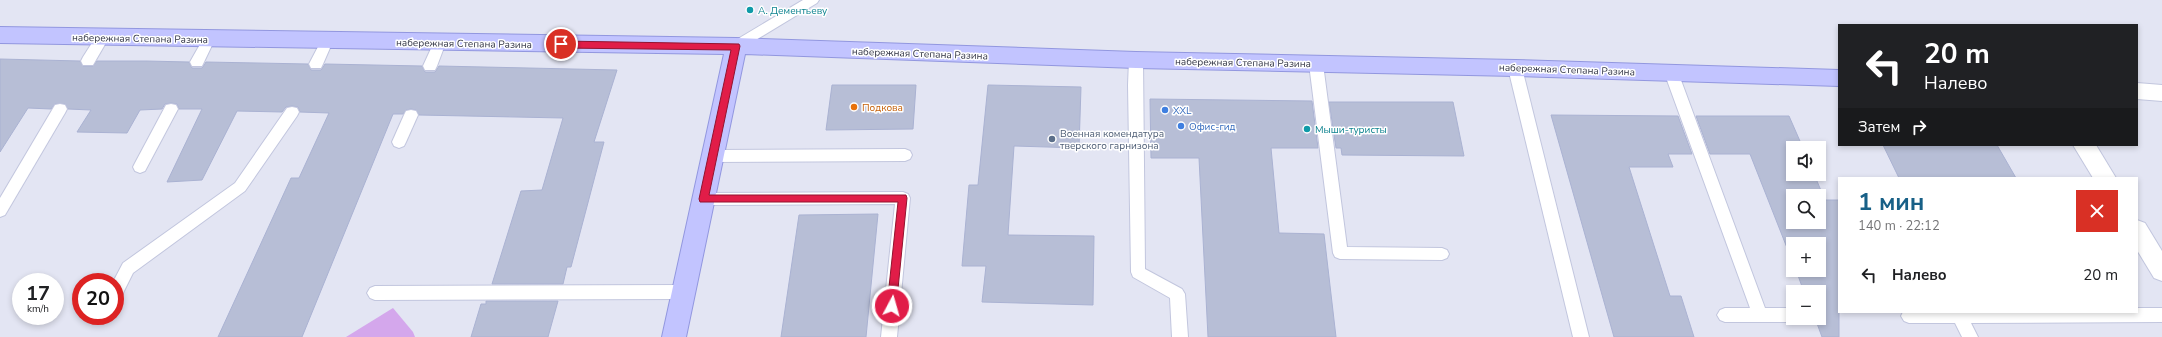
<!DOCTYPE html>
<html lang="ru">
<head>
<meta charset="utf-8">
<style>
  :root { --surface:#fff; --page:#f6f6f6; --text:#202124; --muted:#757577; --accent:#186087 }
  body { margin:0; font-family:"Nunito Sans",sans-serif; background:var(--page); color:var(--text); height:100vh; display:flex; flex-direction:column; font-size:15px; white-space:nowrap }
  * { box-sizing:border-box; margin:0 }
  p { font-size:13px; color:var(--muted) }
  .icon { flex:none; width:22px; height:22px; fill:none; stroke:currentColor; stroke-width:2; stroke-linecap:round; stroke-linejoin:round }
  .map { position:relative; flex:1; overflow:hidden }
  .panel { position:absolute; left:1838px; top:177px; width:300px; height:136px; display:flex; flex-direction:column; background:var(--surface); border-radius:0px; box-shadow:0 2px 6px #0003 }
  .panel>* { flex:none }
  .guide { position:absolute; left:1838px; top:24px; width:300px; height:122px; border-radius:0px; box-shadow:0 2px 6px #0003; background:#202124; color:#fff; overflow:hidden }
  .controls { position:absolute; left:1786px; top:141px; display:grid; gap:8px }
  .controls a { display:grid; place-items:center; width:40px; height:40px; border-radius:0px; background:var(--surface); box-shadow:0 2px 6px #0003; font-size:20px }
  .speed { position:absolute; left:12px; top:273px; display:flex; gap:8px; font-size:20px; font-weight:700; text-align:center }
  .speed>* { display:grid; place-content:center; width:52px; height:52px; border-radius:50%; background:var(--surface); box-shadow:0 2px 6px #0003; line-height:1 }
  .speed small { font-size:10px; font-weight:400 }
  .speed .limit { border:6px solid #d22; background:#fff; color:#111 }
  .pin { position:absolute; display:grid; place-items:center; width:34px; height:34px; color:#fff; margin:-17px; border:2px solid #fff; border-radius:50%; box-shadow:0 1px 4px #0007 }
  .me { position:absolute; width:44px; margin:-22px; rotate:6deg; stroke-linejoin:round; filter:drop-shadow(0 0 3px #0008) }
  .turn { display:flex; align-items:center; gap:14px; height:84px; padding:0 20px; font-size:18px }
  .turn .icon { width:52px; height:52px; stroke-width:2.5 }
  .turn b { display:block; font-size:28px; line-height:34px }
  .then { display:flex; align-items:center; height:38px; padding:0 20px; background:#0003; gap:8px; font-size:15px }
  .round { display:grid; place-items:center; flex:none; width:42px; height:42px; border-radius:0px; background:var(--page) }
  .headline { display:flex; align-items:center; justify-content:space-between; height:68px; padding:0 20px }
  h1 { font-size:24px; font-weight:700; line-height:30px; color:var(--accent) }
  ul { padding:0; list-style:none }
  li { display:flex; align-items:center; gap:12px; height:60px; padding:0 20px }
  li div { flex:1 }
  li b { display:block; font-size:15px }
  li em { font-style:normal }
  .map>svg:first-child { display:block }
  .green { fill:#d4a7ec }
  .building { fill:#b7bed6; stroke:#aab2d2; fill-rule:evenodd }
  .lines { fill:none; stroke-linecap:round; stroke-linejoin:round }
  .lane-casing { stroke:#c2c6de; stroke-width:2 }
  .street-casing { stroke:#c2c6de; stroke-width:2 }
  .secondary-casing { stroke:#9297df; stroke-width:2 }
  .lane { fill:#fff; fill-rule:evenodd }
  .street { fill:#fff; fill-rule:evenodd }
  .secondary { fill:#c2c4ff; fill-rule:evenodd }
  .route { fill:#e11d48; stroke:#92132f }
  .culture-dot { fill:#0f9aa8; stroke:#fff; stroke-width:1.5 }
  .food-dot { fill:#e8710a; stroke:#fff; stroke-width:1.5 }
  .shop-dot { fill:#3f7fe0; stroke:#fff; stroke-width:1.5 }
  .service-dot { fill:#5c6f8a; stroke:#fff; stroke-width:1.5 }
  .labels { text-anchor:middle; stroke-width:3; stroke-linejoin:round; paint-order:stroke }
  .culture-label { font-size:10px; fill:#0d838f; stroke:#fff; text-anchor:start }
  .street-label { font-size:10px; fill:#333646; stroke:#fff }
  .food-label { font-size:10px; fill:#c56008; stroke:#fff; text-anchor:start }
  .shop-label { font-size:10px; fill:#366cbe; stroke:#fff; text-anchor:start }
  .service-label { font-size:10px; fill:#4e5e75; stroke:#fff; text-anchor:start }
</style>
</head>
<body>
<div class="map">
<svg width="2162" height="337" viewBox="0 0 2162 337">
  <rect width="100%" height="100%" fill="#e3e5f3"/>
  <!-- green -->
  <polygon class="green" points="393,308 413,332 415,337 346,337"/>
  <!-- building -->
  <g class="building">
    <polygon points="0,59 80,61 83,66 93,66 97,61 146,61 189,62 192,68 202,68 206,62 308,64 311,70 321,70 325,64 422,66 425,72 435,72 439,66 617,70 594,142 604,142 571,267 567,267 563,284 492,284 521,191 542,190 563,118 419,115 416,110 411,109 406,110 403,114 393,114 302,337 218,337 291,178 299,178 329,113 300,112 298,107 292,106 286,107 282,112 237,111 202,180 167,182 202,109 179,109 177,104 171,103 165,104 162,109 140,110 127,133 77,132 91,110 68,109 65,104 55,104 51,109 28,108 0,152"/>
    <polygon points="832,85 916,85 913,129 826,130"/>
    <polygon points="988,85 1081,87 1079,148 1014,146 1008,235 1094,236 1093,305 982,302 986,266 962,266 969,185 978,185"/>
    <polygon points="1150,99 1312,101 1318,148 1271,148 1279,233 1324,234 1336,337 1208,337 1199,158 1151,158"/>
    <polygon points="1329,102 1453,102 1464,156 1342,155 1341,148 1336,148"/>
    <polygon points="1551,115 1678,116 1692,154 1668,154 1673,167 1629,167 1670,296 1681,296 1694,337 1614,337"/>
    <path d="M1696 116H1789L1803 148H1793V174H1814L1825 200H1839V337H1822L1815 318H1819V292H1804L1796 270H1819V244H1793V263L1750 154H1710ZM1793 196H1819V222H1793Z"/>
    <polygon points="1883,145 1997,145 2016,178 1899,178"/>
    <polygon points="878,214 866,337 781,337 799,215"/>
    <polygon points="486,301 558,301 548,337 471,337 481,304 486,304"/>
  </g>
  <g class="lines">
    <defs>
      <g id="lane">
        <polygon points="803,0 819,0 817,3 741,49 731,49 730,46 731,43"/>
        <polygon points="102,33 107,35 108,38 107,41 93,65 83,65 81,61 83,57 97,35"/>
        <polygon points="209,34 214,36 215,39 204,62 202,66 192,66 190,62 203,39 204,36"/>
        <polygon points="327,36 332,38 333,41 323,64 321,68 311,68 309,64 321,41 322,38"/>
        <polygon points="440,37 445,39 446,42 437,66 435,70 425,70 423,66 434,42 435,39"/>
        <polygon points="1136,55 1141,56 1143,60 1145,269 1182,289 1185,294 1188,337 1172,337 1170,298 1133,277 1131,272 1128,85 1129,60 1131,56"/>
        <polygon points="1316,59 1321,60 1323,64 1347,247 1442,248 1447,250 1449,254 1447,258 1442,260 1340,259 1335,257 1333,253 1309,64 1311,60"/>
        <polygon points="1515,63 1520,64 1522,68 1589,337 1573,337 1508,68 1510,64"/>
        <polygon points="1671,67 1676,68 1678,72 1765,308 1793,308 1793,318 1799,318 1798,320 1793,322 1725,322 1720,320 1717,315 1720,310 1725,308 1750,308 1664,72 1666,68"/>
        <polygon points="60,104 65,105 67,109 65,113 5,215 0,217 0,198 55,105"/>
        <polygon points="171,104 176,105 178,109 145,171 140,173 135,171 133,167 135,163 166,105"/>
        <polygon points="292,107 297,108 299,112 297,116 245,191 133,273 120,299 115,301 115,282 113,282 123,263 235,183 287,108"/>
        <polygon points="411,110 416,111 418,115 406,142 404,146 399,148 394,146 392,142 404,115 406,111"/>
        <polygon points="905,149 910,151 912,155 910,159 905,161 713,162 708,160 706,156 708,152 713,150"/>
        <polygon points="903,192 908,194 910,198 897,337 881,337 895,204 703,205 698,203 696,199 698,195 703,193"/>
        <polygon points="684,285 689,287 692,292 689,297 684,299 375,300 370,298 367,293 370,288 375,286"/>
        <polygon points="2137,308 2162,308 2162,322 1971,323 1978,337 1962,337 1955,323 1909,323 1904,321 1901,316 1903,312 2137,312"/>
      </g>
      <g id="street">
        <polygon points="2137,83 2162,85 2162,101 2137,99"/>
        <polygon points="2073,145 2096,145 2116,178 2093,178"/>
        <polygon points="2137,220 2145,223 2162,251 2162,281 2154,278 2137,250"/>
      </g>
      <polygon id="secondary" points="0,27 736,38 1136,52 1515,60 1839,70 1839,86 1515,76 1136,68 745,54 686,337 662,337 724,54 0,43"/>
    </defs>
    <!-- lane casing -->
    <use href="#lane" class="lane-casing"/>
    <!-- street casing -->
    <use href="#street" class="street-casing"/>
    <!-- secondary casing -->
    <use href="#secondary" class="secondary-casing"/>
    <!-- lane -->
    <use href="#lane" class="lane"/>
    <!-- street -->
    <use href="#street" class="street"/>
    <!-- secondary -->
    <use href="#secondary" class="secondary"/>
  </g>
  <!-- route -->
  <polygon class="route" points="561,41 739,44 740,46 709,195 906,195 907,198 896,309 892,310 887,306 898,202 700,202 699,199 731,50 561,48 557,44"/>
  <!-- markers -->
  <g class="culture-dot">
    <circle cx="750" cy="10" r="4"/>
    <circle cx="1307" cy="129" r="4"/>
  </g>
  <circle class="food-dot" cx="854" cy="107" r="4"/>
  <g class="shop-dot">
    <circle cx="1165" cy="110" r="4"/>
    <circle cx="1181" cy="126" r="4"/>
  </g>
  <circle class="service-dot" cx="1052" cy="139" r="4"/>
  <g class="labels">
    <!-- culture labels -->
    <g class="culture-label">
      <text x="758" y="14">А. Дементьеву</text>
      <text x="1315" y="133">Мыши-туристы</text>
    </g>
    <!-- street labels -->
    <g class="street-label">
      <text transform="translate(140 38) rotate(1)" y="4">набережная Степана Разина</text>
      <text transform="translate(464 43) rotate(1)" y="4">набережная Степана Разина</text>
      <text transform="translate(920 53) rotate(2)" y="4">набережная Степана Разина</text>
      <text transform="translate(1243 62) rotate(1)" y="4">набережная Степана Разина</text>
      <text transform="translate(1567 69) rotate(2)" y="4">набережная Степана Разина</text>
    </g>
    <!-- food labels -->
    <g class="food-label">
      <text x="862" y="111">Подкова</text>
    </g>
    <!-- shop labels -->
    <g class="shop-label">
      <text x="1173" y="114">XXL</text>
      <text x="1189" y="130">Офис-гид</text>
    </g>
    <!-- service labels -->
    <g class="service-label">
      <text x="1060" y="137">Военная комендатура<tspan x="1060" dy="12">тверского гарнизона</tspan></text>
    </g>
  </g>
</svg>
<div class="controls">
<a><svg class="icon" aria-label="sound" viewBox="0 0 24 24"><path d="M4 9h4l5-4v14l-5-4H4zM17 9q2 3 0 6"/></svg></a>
<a><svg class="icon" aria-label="search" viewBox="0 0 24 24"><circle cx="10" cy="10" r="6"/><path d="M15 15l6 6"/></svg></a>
<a>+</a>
<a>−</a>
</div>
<div class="speed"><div>17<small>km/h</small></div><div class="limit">20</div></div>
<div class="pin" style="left:561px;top:44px;background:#d93025"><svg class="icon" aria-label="arrive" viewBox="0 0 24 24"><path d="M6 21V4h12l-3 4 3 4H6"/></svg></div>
<svg class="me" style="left:892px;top:306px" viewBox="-20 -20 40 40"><circle r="17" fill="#e11d48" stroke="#fff" stroke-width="3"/><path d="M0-11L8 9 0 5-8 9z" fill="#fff"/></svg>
<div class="guide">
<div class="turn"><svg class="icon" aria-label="left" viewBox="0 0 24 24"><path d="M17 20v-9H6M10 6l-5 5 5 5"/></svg><div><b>20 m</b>Налево</div></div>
<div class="then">Затем<svg class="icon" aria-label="right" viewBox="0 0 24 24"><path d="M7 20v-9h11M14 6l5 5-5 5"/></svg></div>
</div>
<section class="panel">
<div class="headline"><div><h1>1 мин</h1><p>140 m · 22:12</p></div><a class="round" style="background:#d93025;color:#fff"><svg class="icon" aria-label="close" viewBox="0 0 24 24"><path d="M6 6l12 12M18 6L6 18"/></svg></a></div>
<ul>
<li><svg class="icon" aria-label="left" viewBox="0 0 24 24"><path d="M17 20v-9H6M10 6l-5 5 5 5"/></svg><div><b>Налево</b></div><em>20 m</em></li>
</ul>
</section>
</div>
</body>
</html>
